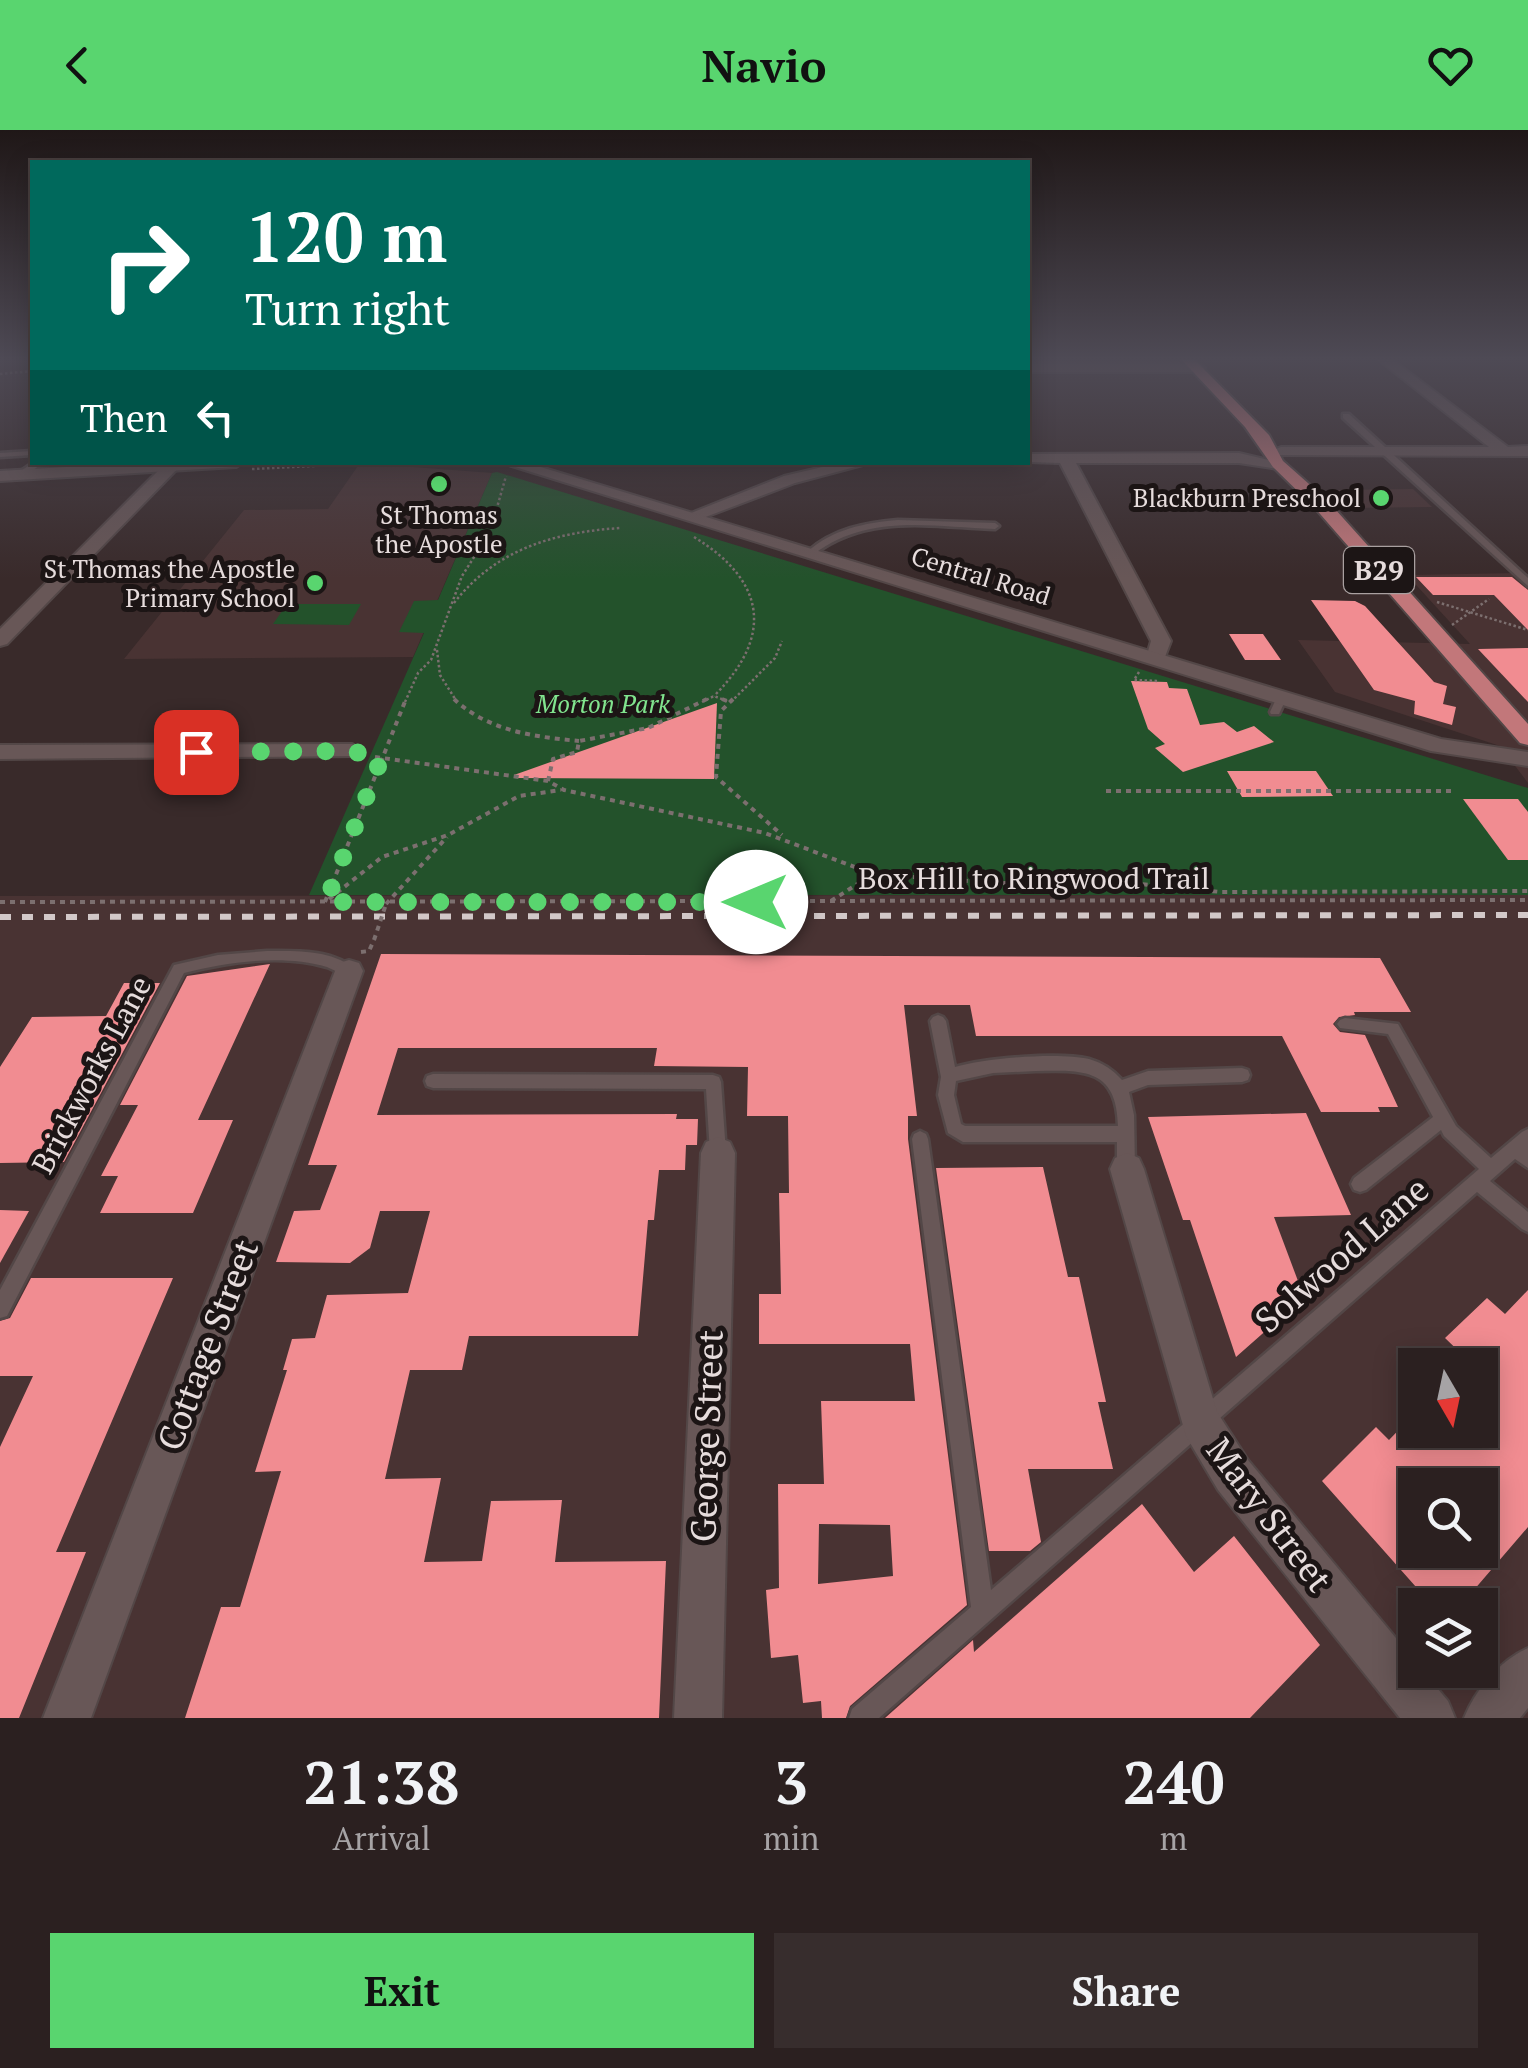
<!DOCTYPE html>
<html lang="en">
<head>
<meta charset="utf-8">
<style>
  :root { --surface:#2b2020; --page:#372d2d; --text:#f1f3f6; --muted:#a6a3a5; --line:#473e3e; --accent:#59d56f }
  body { margin:0; font-family:"PT Serif",serif; background:var(--page); color:var(--text); height:100vh; display:flex; flex-direction:column; font-size:38px; white-space:nowrap }
  * { box-sizing:border-box; margin:0 }
  p { font-size:32px; color:var(--muted) }
  .icon { flex:none; width:55px; height:55px; fill:none; stroke:currentColor; stroke-width:2; stroke-linecap:round; stroke-linejoin:round }
  .map { position:relative; height:1588px; overflow:hidden }
  .panel { display:flex; flex-direction:column; background:var(--surface); flex:1 }
  .panel>* { flex:none }
  .top-card { position:absolute; left:30px; top:30px; width:1000px; height:305px; border-radius:0px; box-shadow:0 5px 25px #0003,0 0 0 2px var(--line); background:#00695c; color:#fff; overflow:hidden }
  .needle { width:65px; rotate:171deg }
  .fabs { position:absolute; left:1398px; top:1218px; display:grid; gap:20px }
  .fabs a { display:grid; place-items:center; width:100px; height:100px; border-radius:0px; background:var(--surface); box-shadow:0 5px 25px #0003,0 0 0 2px var(--line); font-size:50px }
  .pin { position:absolute; display:grid; place-items:center; width:85px; height:85px; color:#fff; margin:-42px; border-radius:20px; box-shadow:0 5px 15px #0006 }
  .me { position:absolute; width:110px; margin:-55px; rotate:270deg; stroke-linejoin:round; filter:drop-shadow(0 0 8px #0008) }
  .turn { display:flex; align-items:center; gap:35px; height:210px; padding:0 50px; font-size:45px }
  .turn .icon { width:130px; height:130px; stroke-width:2.5 }
  .turn b { display:block; font-size:70px; line-height:85px }
  .then { display:flex; align-items:center; height:95px; padding:0 50px; background:#0003; gap:20px; font-size:38px }
  .eta { display:flex; justify-content:space-evenly; align-items:center; height:170px; text-align:center }
  .eta b { font-size:60px; font-weight:800; line-height:70px }
  .action { display:flex; gap:20px; margin-top:auto; padding:20px 50px }
  .action a { flex:1; height:115px; border-radius:0px; background:var(--accent); color:#111; font-size:40px; font-weight:800; line-height:115px; text-align:center }
  .action a+a { background:var(--page); color:var(--text) }
  header { display:flex; justify-content:space-between; align-items:center; height:130px; padding:0 50px; background:var(--accent); color:#111; font-size:45px; font-weight:800 }
  .map>svg:first-child { display:block }
  .built { fill:#493333; fill-rule:evenodd }
  .green { fill:#23522b }
  .building { fill:#f18c91; fill-rule:evenodd }
  .lines { fill:none; stroke-linecap:round; stroke-linejoin:round }
  .service-casing { stroke:#534747; stroke-width:5 }
  .minor-casing { stroke:#534747; stroke-width:4 }
  .tertiary-casing { stroke:#534747; stroke-width:4 }
  .primary-casing { stroke:#534747; stroke-width:4 }
  .path-far1 { stroke:#7c6f6f; stroke-width:2.5; stroke-dasharray:2.5 2.5; stroke-linecap:butt }
  .path { stroke:#7c6f6f; stroke-width:4; stroke-dasharray:5 5; stroke-linecap:butt }
  .service { fill:#685757; fill-rule:evenodd }
  .minor { fill:#685757; fill-rule:evenodd }
  .tertiary { fill:#685757; fill-rule:evenodd }
  .primary { fill:#c2777a; fill-rule:evenodd }
  .rail { stroke:#d2c8c8; stroke-width:6; stroke-dasharray:11 11; stroke-linecap:butt }
  .path-bridge { stroke:#7c6f6f; stroke-width:4; stroke-dasharray:5 5; stroke-linecap:butt }
  .route { stroke:#59d56f; stroke-width:18; stroke-dasharray:0 32.4 }
  .poi-dot { fill:#59d56f; stroke:#1c1515; stroke-width:4 }
  .labels { text-anchor:middle; stroke-width:10; stroke-linejoin:round; paint-order:stroke }
  .far-poi-label { font-size:25px; fill:#e6dcdc; stroke:#1c1515; text-anchor:end }
  .far-street-label { font-size:25px; fill:#e6dcdc; stroke:#1c1515 }
  .far-park-label { font-size:25px; font-style:italic; fill:#81e48e; stroke:#1c1515 }
  .shield { fill:#1c1515; stroke:#a9a0a0; stroke-width:2.5 }
  .shield-label { font-size:28px; font-weight:bold; fill:#e6dcdc }
  .street-label { font-size:30px; fill:#e6dcdc; stroke:#1c1515 }
  .near-street-label { font-size:35px; fill:#e6dcdc; stroke:#1c1515 }
</style>
</head>
<body>
<header><svg class="icon" aria-label="back" viewBox="0 0 24 24"><path d="M15 5l-7 7 7 7"/></svg>Navio<svg class="icon" aria-label="heart" viewBox="0 0 24 24"><path d="M12 20l-8-8c-3-5 5-10 8-4 3-6 11-1 8 4z"/></svg></header>
<div class="map">
<svg width="1528" height="1588" viewBox="0 0 1528 1588">
  <rect width="100%" height="100%" fill="#392a2a"/>
  <!-- built -->
  <g class="built">
    <polygon points="360,333 492,343 413,527 124,529 244,380 328,379"/>
    <polygon points="1413,359 1432,377 1350,378 1331,360"/>
    <polygon points="1522,443 1528,449 1528,653 1500,616 1335,562 1298,510 1470,514 1407,445"/>
    <path d="M1528 765V1588H0V766ZM1415 1235H1480V1300H1415ZM1415 1355H1480V1420H1415ZM1415 1475H1480V1540H1415Z"/>
  </g>
  <!-- green -->
  <g class="green">
    <polygon points="497,342 1528,658 1528,765 309,765 424,503 399,502 414,471 438,470 492,343"/>
    <polygon points="287,474 361,474 349,495 273,494"/>
  </g>
  <!-- building -->
  <g class="building">
    <polygon points="1416,447 1512,447 1528,460 1528,500 1494,465 1433,465"/>
    <polygon points="1311,470 1355,471 1365,476 1434,552 1447,556 1443,574 1456,577 1452,595 1414,584 1415,571 1374,560"/>
    <polygon points="1229,504 1263,504 1281,530 1245,530"/>
    <polygon points="1528,518 1528,572 1478,519"/>
    <polygon points="1131,551 1167,552 1169,558 1187,559 1200,595 1224,592 1237,602 1254,596 1274,612 1183,642 1155,618 1165,614 1148,599"/>
    <polygon points="717,573 714,649 514,648 514,645"/>
    <polygon points="1227,641 1316,641 1333,666 1242,667"/>
    <polygon points="1463,669 1518,669 1528,682 1528,730 1508,730"/>
    <path d="M381 824 1380 828 1411 882H1354L1355 885 1339 887 1333 894 1340 902 1365 905 1398 977H1378L1380 982H1321L1282 906H976L970 875H904L917 986H908V1009L967 1475 850 1576 846 1588H822L821 1571 803 1573 798 1525 771 1528 766 1460 779 1458 778 1354H824L821 1271H915L910 1214H759V1164H781L779 1063H789L788 986H747L748 937 654 936 657 918H398L377 985 677 984 676 989H698L697 1015H686L685 1040H659L654 1090H648L638 1206H469L462 1240H410L385 1349 441 1348 424 1432 482 1431 491 1371 562 1370 555 1432 666 1431 659 1588H185L221 1477H240L281 1341 255 1342 287 1240H283L292 1209 315 1208 327 1165 408 1163 430 1081H380L370 1118 350 1133 276 1132 294 1081 320 1080 337 1035H308ZM819 1394 890 1395 893 1446 818 1454Z"/>
    <polygon points="270,834 198,990 233,990 193,1083 100,1083 118,1046 101,1046 138,975 120,975 187,846"/>
    <polygon points="124,853 160,853 64,1032 0,1033 0,937 32,887 106,886"/>
    <polygon points="1306,983 1351,1085 1274,1087 1304,1167 1236,1227 1190,1090 1183,1090 1148,987"/>
    <polygon points="1043,1037 1068,1147 1079,1147 1106,1272 1098,1272 1113,1339 1028,1339 1041,1412 1030,1421 989,1421 936,1038"/>
    <polygon points="0,1080 29,1081 0,1133"/>
    <polygon points="31,1148 173,1148 56,1422 86,1422 19,1588 0,1588 0,1317 33,1246 0,1246 0,1191 10,1188"/>
    <path d="M1528 1160V1397L1461 1475H1432L1322 1351 1376 1297 1389 1310 1415 1283V1300H1480V1235H1473L1445 1208 1487 1168 1505 1184ZM1415 1355H1480V1420H1415Z"/>
    <polygon points="1142,1374 1194,1442 1234,1406 1320,1515 1250,1588 885,1588 973,1510 974,1522"/>
  </g>
  <g class="lines">
    <defs>
      <g id="service">
        <polygon points="1343,284 1349,284 1528,448 1528,456 1343,288"/>
        <polygon points="32,321 32,325 0,327 0,323"/>
        <polygon points="34,332 44,332 24,347 18,347 18,343"/>
        <path d="M898 390 995 393 999 396 995 399C931 397 869 383 814 424L807 422C833 399 864 393 898 390Z"/>
        <polygon points="1282,564 1287,567 1279,584 1271,584 1270,582 1277,567"/>
        <path d="M267 821C295 821 335 819 356 841L354 845 349 847C342 844 334 840 327 837 283 824 227 832 184 843L7 1186 0 1188V1160L174 835 218 825Z"/>
        <path d="M938 885 943 887 946 891 955 937C985 928 1059 922 1089 929 1103 933 1113 940 1122 950L1148 941 1242 938 1248 940 1250 945 1248 950 1242 952 1148 955 1129 962 1134 985 1135 1038 1133 1044 1127 1046 1121 1044 1117 1028V1012H963L948 1003 938 965 941 947 930 891 933 887ZM1036 941C1083 940 1117 938 1118 996H965L961 994 954 965 956 951 993 943Z"/>
        <polygon points="1345,888 1398,894 1456,996 1491,1028 1522,1002 1528,999 1528,1038 1515,1029 1490,1051 1528,1082 1528,1102 1522,1099 1477,1062 879,1588 849,1588 852,1579 971,1477 912,1009 914,1004 920,1001 926,1004 928,1009 991,1460 1479,1039 1444,1006 1441,1000 1366,1060 1360,1062 1354,1060 1351,1054 1354,1048 1433,987 1388,904 1340,898 1337,894 1340,890"/>
        <polygon points="433,944 713,945 719,947 721,952 726,1023 724,1029 718,1031 712,1029 710,1023 706,959 433,958 427,956 425,951 427,946"/>
      </g>
      <g id="minor">
        <polygon points="1375,227 1389,227 1508,317 1528,316 1528,326 1276,325 1276,319 1281,317 1489,317"/>
        <polygon points="1028,234 1199,234 1205,238 1199,242 1028,242"/>
        <polygon points="1239,323 1286,334 1278,339 1239,333 1076,333 1171,511 1163,532 1149,532 1146,528 1151,511 1060,333 1028,332 1028,324"/>
        <polygon points="844,332 874,332 795,353 695,391 681,387 784,346"/>
        <polygon points="165,334 179,337 7,514 0,516 0,499"/>
        <polygon points="352,614 363,621 360,626 0,629 0,615"/>
        <polygon points="349,830 359,833 363,841 91,1588 43,1588 335,841 339,833"/>
        <polygon points="718,1007 730,1012 735,1023 722,1588 674,1588 701,1023 706,1012"/>
        <polygon points="1127,1023 1139,1028 1144,1039 1217,1282 1248,1330 1415,1531 1415,1540 1422,1540 1448,1571 1455,1588 1400,1588 1218,1360 1186,1306 1110,1039 1115,1028"/>
        <path d="M1528 1518V1578L1520 1588H1464C1475 1560 1500 1530 1528 1518Z"/>
      </g>
      <g id="tertiary">
        <polygon points="149,332 243,332 236,337 0,351 0,341"/>
        <polygon points="499,332 524,332 1441,609 1528,622 1528,636 1431,621"/>
      </g>
      <polygon id="primary" points="1179,227 1192,227 1269,305 1283,331 1326,369 1528,594 1528,615 1520,613 1314,377 1273,337 1245,297"/>
    </defs>
    <!-- service casing -->
    <use href="#service" class="service-casing"/>
    <!-- minor casing -->
    <use href="#minor" class="minor-casing"/>
    <!-- tertiary casing -->
    <use href="#tertiary" class="tertiary-casing"/>
    <!-- primary casing -->
    <use href="#primary" class="primary-casing"/>
    <!-- path-far1 -->
    <g class="path-far1">
      <polyline points="0,244 32,241"/>
      <polyline points="252,339 333,335 329,332"/>
      <path d="M694 407C766 451 774 506 714 566"/>
      <polyline points="1437,472 1528,500"/>
      <path d="M454 473C496 419 555 402 621 398"/>
      <polyline points="1452,495 1489,469"/>
      <polyline points="437,520 440,545 457,572"/>
      <polyline points="1139,542 1134,550 1159,551"/>
      <polyline points="405,572 418,543 431,530 462,446 490,402 506,346"/>
      <polyline points="702,572 714,566 729,572"/>
      <polyline points="731,572 775,528 782,511"/>
    </g>
    <!-- path -->
    <g class="path">
      <path d="M454 569C488 601 535 607 579 611"/>
      <polyline points="722,569 730,572"/>
      <polyline points="733,569 721,581 716,647 782,705"/>
      <polyline points="375,627 548,651 564,660 765,703 873,744"/>
      <polyline points="548,651 553,629 577,622 579,611 648,598 707,569"/>
      <polyline points="1106,661 1453,661"/>
      <polyline points="329,769 382,727 448,705 519,666 561,660"/>
      <polyline points="831,771 873,744 997,753 1120,752 1221,762 1528,761"/>
      <polyline points="0,772 1528,770"/>
      <polyline points="325,772 406,569"/>
      <polyline points="386,774 447,707"/>
      <polyline points="361,822 369,821 374,810"/>
    </g>
    <!-- service -->
    <use href="#service" class="service"/>
    <!-- minor -->
    <use href="#minor" class="minor"/>
    <!-- tertiary -->
    <use href="#tertiary" class="tertiary"/>
    <!-- primary -->
    <use href="#primary" class="primary"/>
    <!-- rail -->
    <polyline class="rail" points="0,787 1528,785"/>
    <!-- path-bridge -->
    <polyline class="path-bridge" points="374,810 386,774"/>
  </g>
  <!-- sky -->
  <linearGradient id="sky" x2="0" y2="1"><stop stop-color="#1f1717"/><stop offset="0.51" stop-color="#4e4a55"/><stop offset="1" stop-color="#4e4a55" stop-opacity="0"/></linearGradient>
  <rect width="1528" height="449" fill="url(#sky)"/>
  <g class="lines">
    <!-- route -->
    <polyline class="route" points="196,622 352,621 381,629 326,772 756,772"/>
  </g>
  <!-- markers -->
  <g class="poi-dot">
    <circle cx="439" cy="354" r="10"/>
    <circle cx="1381" cy="368" r="10"/>
    <circle cx="315" cy="453" r="10"/>
  </g>
  <g class="labels">
    <!-- far-poi labels -->
    <g class="far-poi-label">
      <text x="1361" y="377">Blackburn Preschool</text>
      <text x="439" y="394" text-anchor="middle">St Thomas<tspan x="439" dy="29">the Apostle</tspan></text>
      <text x="295" y="448">St Thomas the Apostle<tspan x="295" dy="29">Primary School</tspan></text>
    </g>
    <!-- far-street labels -->
    <g class="far-street-label">
      <text transform="translate(981 446) rotate(17)" y="9">Central Road</text>
    </g>
    <!-- far-park labels -->
    <g class="far-park-label">
      <text x="603" y="583">Morton Park</text>
    </g>
    <!-- shield labels -->
    <rect class="shield" x="1344" y="417" width="70" height="46" rx="8"/>
    <g class="shield-label">
      <text x="1379" y="450">B29</text>
    </g>
    <!-- street labels -->
    <g class="street-label">
      <text x="1034" y="759">Box Hill to Ringwood Trail</text>
      <text transform="translate(92 945) rotate(-62)" y="10">Brickworks Lane</text>
    </g>
    <!-- near-street labels -->
    <g class="near-street-label">
      <text transform="translate(1342 1125) rotate(-41)" y="12">Solwood Lane</text>
      <text transform="translate(208 1215) rotate(-69)" y="12">Cottage Street</text>
      <text transform="translate(707 1306) rotate(-88)" y="12">George Street</text>
      <text transform="translate(1269 1385) rotate(53)" y="12">Mary Street</text>
    </g>
  </g>
</svg>
<div class="fabs">
<a><svg class="needle" viewBox="-14 -14 28 28"><path d="M0-13l5 13h-10z" fill="#e53935"/><path d="M0 13l5-13h-10z" fill="#a6a3a5"/></svg></a>
<a><svg class="icon" aria-label="search" viewBox="0 0 24 24"><circle cx="10" cy="10" r="6"/><path d="M15 15l6 6"/></svg></a>
<a><svg class="icon" aria-label="layers" viewBox="0 0 24 24"><path d="M12 4l9 5-9 5-9-5zM3 14l9 5 9-5"/></svg></a>
</div>
<div class="pin" style="left:196px;top:622px;background:#d93025"><svg class="icon" aria-label="arrive" viewBox="0 0 24 24"><path d="M6 21V4h12l-3 4 3 4H6"/></svg></div>
<svg class="me" style="left:756px;top:772px" viewBox="-20 -20 40 40"><circle r="19" fill="#fff"/><path d="M0-13L10 11 0 6-10 11z" fill="#59d56f"/></svg>
<div class="top-card">
<div class="turn"><svg class="icon" aria-label="right" viewBox="0 0 24 24"><path d="M7 20v-9h11M14 6l5 5-5 5"/></svg><div><b>120 m</b>Turn right</div></div>
<div class="then">Then<svg class="icon" aria-label="left" viewBox="0 0 24 24"><path d="M17 20v-9H6M10 6l-5 5 5 5"/></svg></div>
</div>
</div>
<section class="panel">
<div class="eta">
<div><b>21:38</b><p>Arrival</p></div>
<div><b>3</b><p>min</p></div>
<div><b>240</b><p>m</p></div>
</div>
<div class="action"><a>Exit</a><a>Share</a></div>
</section>
</body>
</html>
